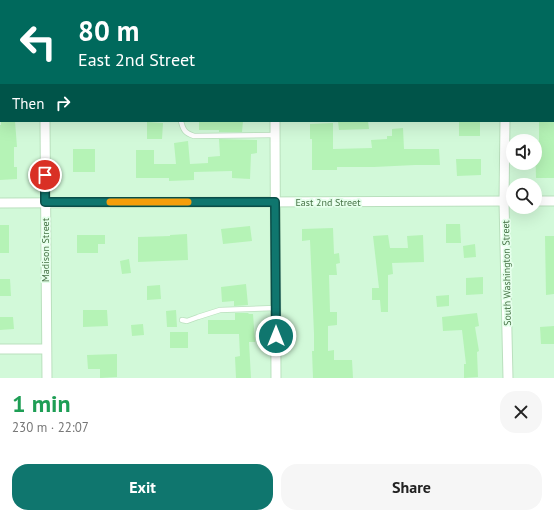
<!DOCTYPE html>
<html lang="en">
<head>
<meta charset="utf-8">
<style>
  :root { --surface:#fff; --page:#f6f6f6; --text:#222; --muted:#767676; --accent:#0f766e }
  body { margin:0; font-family:"PT Sans",sans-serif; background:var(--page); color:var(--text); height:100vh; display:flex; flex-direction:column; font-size:15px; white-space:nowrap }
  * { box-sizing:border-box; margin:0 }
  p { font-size:13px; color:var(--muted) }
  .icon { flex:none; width:22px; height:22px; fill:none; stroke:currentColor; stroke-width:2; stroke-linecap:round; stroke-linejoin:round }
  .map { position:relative; height:378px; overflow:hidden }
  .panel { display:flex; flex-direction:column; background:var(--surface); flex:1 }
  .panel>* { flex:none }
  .guide { position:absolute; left:0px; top:0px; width:554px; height:122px; box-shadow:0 4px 16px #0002; background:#00695c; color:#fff; overflow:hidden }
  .tools { position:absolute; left:506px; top:134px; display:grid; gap:8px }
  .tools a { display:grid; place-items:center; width:36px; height:36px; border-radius:50%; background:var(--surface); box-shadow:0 4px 16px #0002; font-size:20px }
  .pin { position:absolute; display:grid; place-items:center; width:34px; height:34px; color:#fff; margin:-17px; border:2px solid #fff; border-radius:50%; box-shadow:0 1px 4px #0007 }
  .me { position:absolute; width:44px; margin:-22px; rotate:0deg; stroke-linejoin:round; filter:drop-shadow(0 0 3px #0008) }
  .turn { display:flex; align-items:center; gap:14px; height:84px; padding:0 12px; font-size:18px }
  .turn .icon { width:52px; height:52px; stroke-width:2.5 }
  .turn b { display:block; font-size:28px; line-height:34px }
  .then { display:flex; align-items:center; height:38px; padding:0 12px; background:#0003; gap:8px; font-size:15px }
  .round { display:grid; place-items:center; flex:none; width:42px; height:42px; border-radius:16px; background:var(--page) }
  .headline { display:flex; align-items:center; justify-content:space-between; height:68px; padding:0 12px }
  h1 { font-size:24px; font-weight:800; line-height:30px; color:#1e9e55 }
  .button { display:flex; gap:8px; margin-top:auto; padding:8px 12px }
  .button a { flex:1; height:46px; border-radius:16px; background:var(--accent); color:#fff; font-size:16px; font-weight:800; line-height:46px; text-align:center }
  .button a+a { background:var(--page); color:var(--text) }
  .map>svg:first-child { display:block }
  .residential { fill:#d2f9d9; fill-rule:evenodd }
  .building { fill:#b5f3b6 }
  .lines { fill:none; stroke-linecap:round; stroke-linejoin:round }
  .lane-casing { stroke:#bae0be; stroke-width:6 }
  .street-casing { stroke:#bae0be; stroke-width:11 }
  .lane { stroke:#fff; stroke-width:4.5 }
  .street { stroke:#fff; stroke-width:9 }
  .route-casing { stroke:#0a4d48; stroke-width:10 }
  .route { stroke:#0f766e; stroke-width:7 }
  .slow { stroke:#f59e0b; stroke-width:7 }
  .labels { text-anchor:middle; stroke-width:3.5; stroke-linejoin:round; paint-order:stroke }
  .street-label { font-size:10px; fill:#477346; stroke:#e5ffeb }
</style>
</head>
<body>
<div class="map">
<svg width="554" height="378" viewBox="0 0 554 378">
  <rect width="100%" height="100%" fill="#defde5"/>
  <!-- residential -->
  <path class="residential" d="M0 0H554V378H0ZM1 1H553V121H1ZM513 141H535V163H513ZM513 185H535V207H513Z"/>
  <!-- building -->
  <g class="building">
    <polygon points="1,121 15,121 17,147 14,147 14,167 17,167 17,179 0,180 0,125 1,125"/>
    <polygon points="199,121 243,121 242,132 219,132 219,130 199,130"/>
    <polygon points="338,121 368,121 369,129 339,130"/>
    <rect x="459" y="121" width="21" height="15"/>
    <polygon points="539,121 554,121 554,178 536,178 535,141 539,141"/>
    <polygon points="147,122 163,123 162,139 147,139"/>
    <polygon points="333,123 333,149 372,148 371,140 387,139 387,136 392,136 392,129 403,128 404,149 439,149 440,165 415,165 374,167 337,167 337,170 312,170 312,139 310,139 310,124"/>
    <polygon points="219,139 257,140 257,153 251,154 250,179 232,178 232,171 194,172 194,180 169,181 169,178 136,178 136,150 154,150 154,164 176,164 174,143 188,141 190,164 208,163 208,157 220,156"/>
    <rect x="73" y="149" width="22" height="23"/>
    <polygon points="456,159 481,159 481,175 457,176"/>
    <polygon points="446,224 460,224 461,243 446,243"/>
    <rect x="0" y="225" width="9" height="28"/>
    <polygon points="250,226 252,241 223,244 221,229"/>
    <polygon points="333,228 334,254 339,253 340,263 336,264 337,275 329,275 330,312 337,312 337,325 328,326 328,351 334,350 334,360 352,360 353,378 313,378 312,351 314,351 314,334 310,240 302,241 302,229"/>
    <polygon points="187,234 188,260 138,262 138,237 170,236 170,235"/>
    <polygon points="77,235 105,235 105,244 98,244 98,253 77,253"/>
    <polygon points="388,235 390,248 408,248 407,236 423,235 424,262 392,263 393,274 388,275 388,312 381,312 380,300 372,300 372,288 379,288 373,236"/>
    <polygon points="545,236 554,236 554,294 546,295"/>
    <polygon points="475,244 476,257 464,258 463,246"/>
    <polygon points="129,259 131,273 122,274 120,261"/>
    <polygon points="483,277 483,294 466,295 466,278"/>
    <polygon points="0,279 10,279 11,296 0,296"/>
    <polygon points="246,284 248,305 234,306 234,301 222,302 221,287"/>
    <polygon points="160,285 161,299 147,300 147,286"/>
    <polygon points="449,295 449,306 437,307 436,296"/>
    <polygon points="83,310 107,310 108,326 83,327"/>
    <polygon points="176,310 177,327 167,327 166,311"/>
    <polygon points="235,313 248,313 249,314 253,314 255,342 249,342 251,378 236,378 235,357 240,356 239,334 208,334 208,320 235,320"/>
    <polygon points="477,313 479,326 475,327 479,351 477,352 478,377 464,378 464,364 466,364 462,330 443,331 442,317"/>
    <polygon points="0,317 13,317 14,329 0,330"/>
    <polygon points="143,324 144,335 132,336 131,325"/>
    <polygon points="554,326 554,344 541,344 540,327"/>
    <rect x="170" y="332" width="18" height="16"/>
    <polygon points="117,354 117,377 100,378 100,369 88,369 87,355"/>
  </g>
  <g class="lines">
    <defs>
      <g id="lane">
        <path d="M181 121C183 130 185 133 194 136L275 135"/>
        <polyline points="182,320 187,321 198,317 220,310 276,308"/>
      </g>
      <g id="street">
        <polyline points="44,0 44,1"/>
        <polyline points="275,0 275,1"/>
        <polyline points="507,1 507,0"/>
        <polyline points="45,121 47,378"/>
        <polyline points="275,121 276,378"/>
        <polyline points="505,121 504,201 508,378"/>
        <polyline points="535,201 554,201"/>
        <polyline points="0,203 513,201"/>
        <polyline points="0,349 46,349"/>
      </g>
    </defs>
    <!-- lane casing -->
    <use href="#lane" class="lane-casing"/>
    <!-- street casing -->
    <use href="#street" class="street-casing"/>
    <!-- lane -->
    <use href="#lane" class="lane"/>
    <!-- street -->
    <use href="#street" class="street"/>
  </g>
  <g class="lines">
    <defs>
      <polyline id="route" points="45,175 45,202 275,202 276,336"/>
    </defs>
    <!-- route casing -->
    <use href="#route" class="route-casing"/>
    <!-- route -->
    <use href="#route" class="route"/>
    <!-- slow -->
    <polyline class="slow" points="110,202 188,202"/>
  </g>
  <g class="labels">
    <!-- street labels -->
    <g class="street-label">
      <text x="328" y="206">East 2nd Street</text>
      <text transform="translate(45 250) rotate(-90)" y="4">Madison Street</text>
      <text transform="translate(506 273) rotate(-91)" y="4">South Washington Street</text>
    </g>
  </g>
</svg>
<div class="tools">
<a><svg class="icon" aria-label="sound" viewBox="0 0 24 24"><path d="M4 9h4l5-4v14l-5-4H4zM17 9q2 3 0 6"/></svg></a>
<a><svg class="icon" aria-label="search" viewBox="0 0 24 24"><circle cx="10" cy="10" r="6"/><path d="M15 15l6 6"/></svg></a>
</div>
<div class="pin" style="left:45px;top:175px;background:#d93025"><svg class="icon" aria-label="arrive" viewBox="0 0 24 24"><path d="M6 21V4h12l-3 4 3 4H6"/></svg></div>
<svg class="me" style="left:276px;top:336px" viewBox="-20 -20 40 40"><circle r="17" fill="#0f766e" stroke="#fff" stroke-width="3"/><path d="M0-11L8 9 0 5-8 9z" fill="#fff"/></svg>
<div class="guide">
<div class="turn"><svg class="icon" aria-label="left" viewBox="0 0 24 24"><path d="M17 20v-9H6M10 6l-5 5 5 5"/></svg><div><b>80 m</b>East 2nd Street</div></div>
<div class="then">Then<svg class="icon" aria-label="right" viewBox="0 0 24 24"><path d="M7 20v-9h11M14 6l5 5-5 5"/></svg></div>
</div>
</div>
<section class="panel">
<div class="headline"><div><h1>1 min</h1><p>230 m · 22:07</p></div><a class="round"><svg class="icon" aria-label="close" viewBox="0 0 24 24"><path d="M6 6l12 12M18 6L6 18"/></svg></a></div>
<div class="button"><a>Exit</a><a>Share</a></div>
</section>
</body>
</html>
